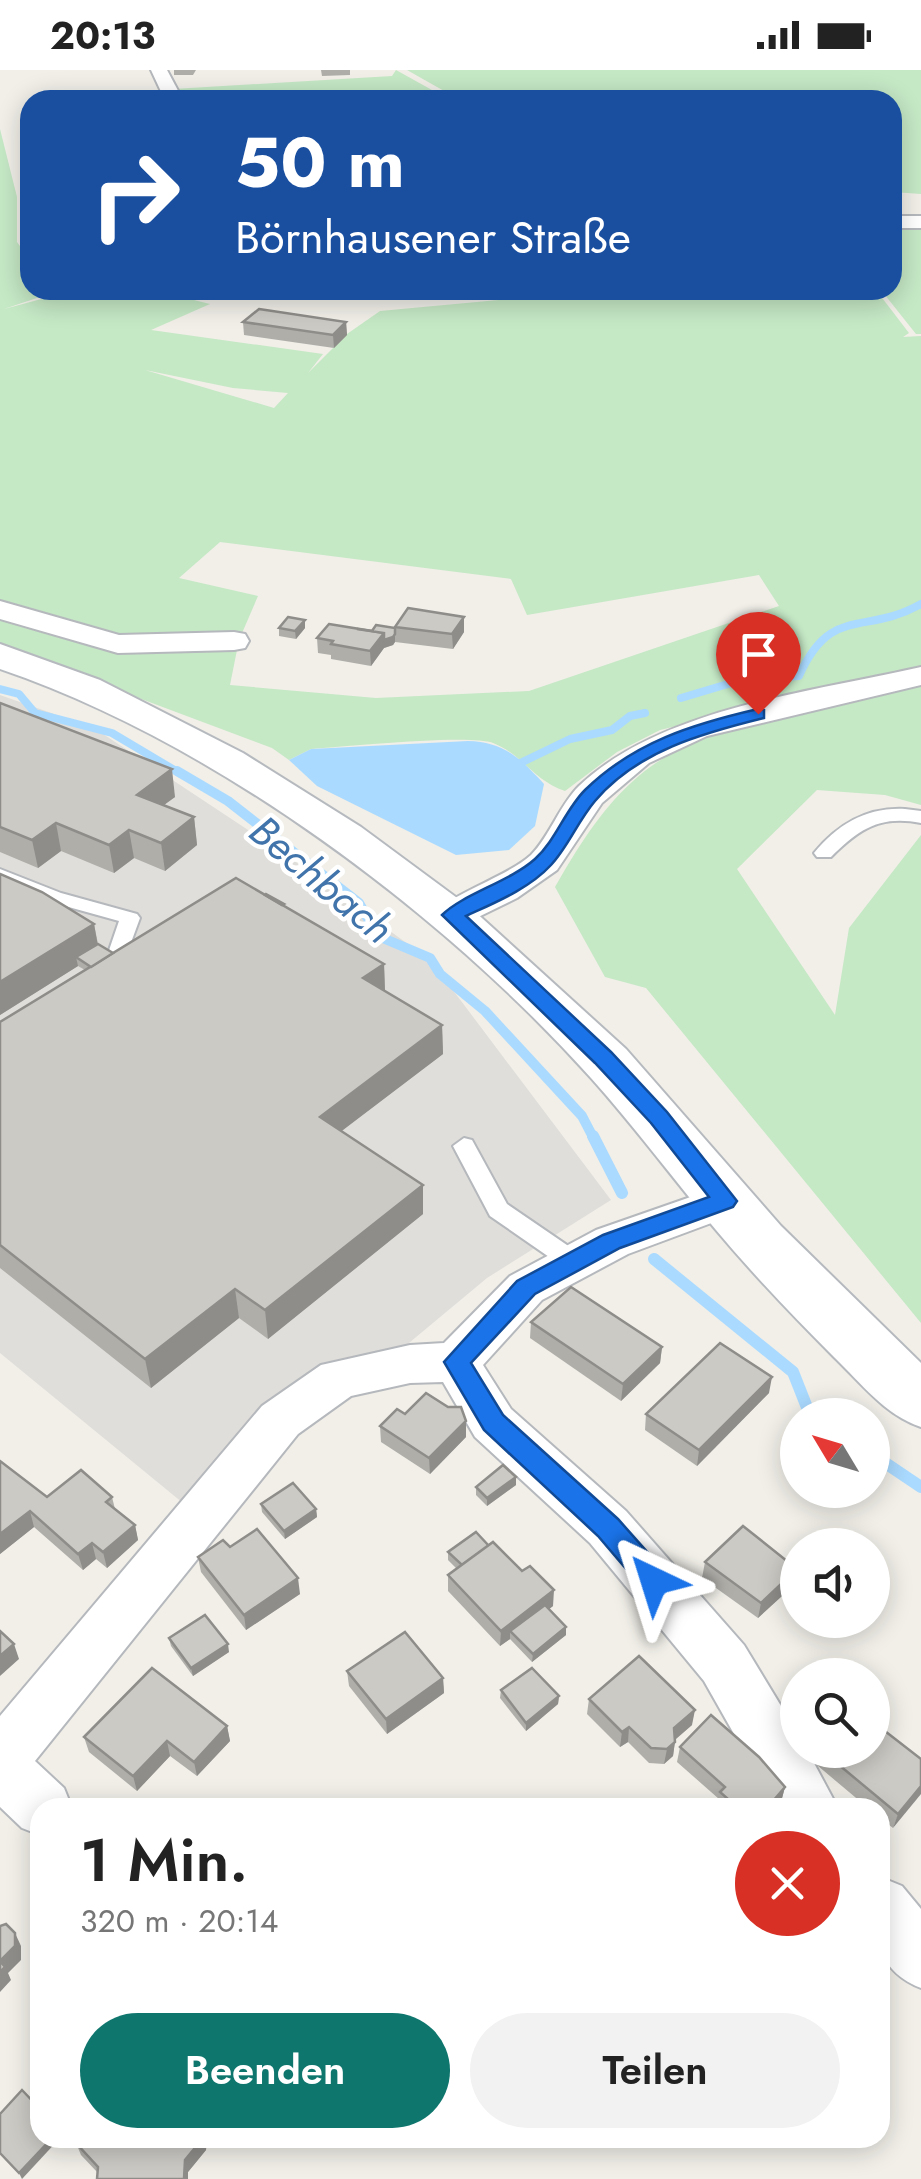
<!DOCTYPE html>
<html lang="de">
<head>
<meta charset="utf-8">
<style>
  :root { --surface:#fff; --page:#f2f2f2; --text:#222; --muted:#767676; --accent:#0f766e }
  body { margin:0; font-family:Jost,sans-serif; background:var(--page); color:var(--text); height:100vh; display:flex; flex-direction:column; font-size:38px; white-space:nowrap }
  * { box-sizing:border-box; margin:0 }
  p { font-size:32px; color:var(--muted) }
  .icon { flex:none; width:55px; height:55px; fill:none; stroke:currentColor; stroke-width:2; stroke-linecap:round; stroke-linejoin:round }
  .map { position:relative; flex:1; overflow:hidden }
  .sheet { position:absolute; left:30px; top:1728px; width:860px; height:350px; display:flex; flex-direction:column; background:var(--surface); border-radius:30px; box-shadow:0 5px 25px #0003 }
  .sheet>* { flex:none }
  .top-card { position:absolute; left:20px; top:20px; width:882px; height:210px; border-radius:30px; box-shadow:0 5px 25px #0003; background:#1a4fa0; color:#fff; overflow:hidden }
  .needle { width:65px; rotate:308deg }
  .controls { position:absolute; left:780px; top:1328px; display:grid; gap:20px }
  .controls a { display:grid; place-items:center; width:110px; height:110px; border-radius:50%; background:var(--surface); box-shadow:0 5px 25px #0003; font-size:50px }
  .pin { position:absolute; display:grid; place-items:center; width:85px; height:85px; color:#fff; margin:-102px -42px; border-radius:50% 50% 50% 0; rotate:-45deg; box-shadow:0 0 10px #0007 }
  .pin .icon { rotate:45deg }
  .me { position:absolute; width:110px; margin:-55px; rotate:319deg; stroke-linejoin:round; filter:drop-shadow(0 0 8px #0008) }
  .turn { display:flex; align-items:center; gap:35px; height:210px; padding:0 50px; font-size:45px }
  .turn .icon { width:130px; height:130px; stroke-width:2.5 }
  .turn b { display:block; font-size:70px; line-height:85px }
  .round { display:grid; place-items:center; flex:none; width:105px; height:105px; border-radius:52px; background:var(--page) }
  .overview { display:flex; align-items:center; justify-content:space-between; height:170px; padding:0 50px }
  h1 { font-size:60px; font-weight:600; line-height:75px }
  .cta { display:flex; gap:20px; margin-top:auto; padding:20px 50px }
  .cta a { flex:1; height:115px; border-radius:60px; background:var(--accent); color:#fff; font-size:40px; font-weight:600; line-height:115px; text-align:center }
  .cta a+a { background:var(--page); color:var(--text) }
  .status { display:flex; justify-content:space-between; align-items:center; height:70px; padding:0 50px; background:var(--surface); direction:ltr }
  .status svg { height:28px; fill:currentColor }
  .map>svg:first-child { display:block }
  .industrial { fill:#e0deda }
  .green { fill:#c5e8c5; fill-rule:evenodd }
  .water { fill:#aadaff }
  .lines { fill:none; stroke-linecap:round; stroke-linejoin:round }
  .stream-far2 { stroke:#aadaff; stroke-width:8 }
  .stream-far1 { stroke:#aadaff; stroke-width:10 }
  .stream { stroke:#aadaff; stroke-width:12 }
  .service-casing { stroke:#b5b8bc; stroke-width:4 }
  .minor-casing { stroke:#b5b8bc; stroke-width:4 }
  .secondary-casing { stroke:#b6babf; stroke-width:4 }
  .service { fill:#fff; fill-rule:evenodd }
  .minor { fill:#fff; fill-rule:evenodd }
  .secondary { fill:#fff; fill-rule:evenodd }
  .wall { fill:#afaea9 }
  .shaded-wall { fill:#8f8d8a }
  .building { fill:#cccac5; stroke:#8f8d8a; stroke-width:2.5 }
  .route { fill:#1a73e8; stroke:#114b97; stroke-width:2.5 }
  .labels { text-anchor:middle; stroke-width:9; stroke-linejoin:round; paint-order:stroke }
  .water-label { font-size:42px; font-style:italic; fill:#4174aa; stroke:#fff }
</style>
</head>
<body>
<div class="status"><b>20:13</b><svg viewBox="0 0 49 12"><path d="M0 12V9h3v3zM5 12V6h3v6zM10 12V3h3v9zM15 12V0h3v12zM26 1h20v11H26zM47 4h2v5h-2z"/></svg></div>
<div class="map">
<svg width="921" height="2109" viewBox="0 0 921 2109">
  <rect width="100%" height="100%" fill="#f1efe8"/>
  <!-- industrial -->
  <polygon class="industrial" points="0,625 94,658 289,787 431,891 611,1130 487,1208 200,1447 0,1283"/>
  <!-- green -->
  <g class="green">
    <polygon points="396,0 450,30 178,30 173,19 392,6"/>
    <polygon points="407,0 921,0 921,124 893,122 892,30 460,30"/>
    <path d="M0 59 17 127V172L30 190V220L52 223 4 239 75 220H154L210 234 151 260 323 284 308 303 347 264 380 241 509 229 492 220H876L909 263 903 267 921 266V597L660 660 617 682 565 721C534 711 522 684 493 673 469 664 345 677 311 679L289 690 272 678 0 576ZM145 300 233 318 288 323 274 338ZM220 472 511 509 527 545 759 505 779 536 529 621 376 628 230 615 239 570 258 526 179 508Z"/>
    <polygon points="893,153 921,153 921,264 916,264 881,220 892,220"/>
    <path d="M921 614V735L885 725 817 720 737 799 835 945 849 858 921 765V1253L646 918 605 907 555 817C577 779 599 742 632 712 699 648 832 634 921 614Z"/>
  </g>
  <!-- water -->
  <path class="water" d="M468 671C504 672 520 688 544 714L535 756 509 780 456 785 317 716 289 690 311 679Z"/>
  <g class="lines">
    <!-- stream-far2 -->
    <g class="stream-far2">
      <polyline points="0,619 19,624 35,643 112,663 181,704"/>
      <path d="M681 628 738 611 799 606C831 534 865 566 921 534"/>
      <polyline points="512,697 570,669 612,660 630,646 645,643"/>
    </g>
    <!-- stream-far1 -->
    <polyline class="stream-far1" points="177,701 228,731 359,833 378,866 430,888 440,904 485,941 582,1046 594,1069"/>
    <!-- stream -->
    <g class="stream">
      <polyline points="593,1066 622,1123"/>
      <polyline points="654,1189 793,1302 810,1345"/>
      <polyline points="872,1384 921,1417"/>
    </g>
    <defs>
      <g id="service">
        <path d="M905 739 921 741V753C880 745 859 759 831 787H817L814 783C838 754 867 737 905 739Z"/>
        <polygon points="0,799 61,823 137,844 140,848 122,897 115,898 105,892 119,851 47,831 0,812"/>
        <polygon points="464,1068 472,1070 507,1134 583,1186 586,1192 583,1198 565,1198 490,1146 453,1076"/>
      </g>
      <g id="minor">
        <polygon points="151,0 167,0 183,30 165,30"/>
        <rect x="892" y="146" width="29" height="12"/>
        <polygon points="0,531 119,565 234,562 245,564 249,571 245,578 234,580 118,583 0,549"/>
        <path d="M921 597V615L707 666 649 693 602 733 557 800 517 828 466 853 453 856 440 853 434 845C449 824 507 807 531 785 550 766 559 736 579 716 661 638 812 622 921 597Z"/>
        <polygon points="725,1115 741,1120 747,1131 741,1142 628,1184 542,1230 483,1295 511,1339 626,1441 744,1575 798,1664 798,1680 807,1680 838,1738 776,1738 704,1611 590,1473 475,1367 443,1312 410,1313 351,1326 298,1364 35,1691 64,1718 72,1738 40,1738 40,1765 22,1758 0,1737 0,1646 262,1336 321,1295 410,1275 444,1273 510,1206 596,1160"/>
        <path d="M880 1807 902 1816 921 1839V1918C867 1896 880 1858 880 1807Z"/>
      </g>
      <path id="secondary" d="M0 574 100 610 243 683 361 757 472 839 626 979 781 1156 921 1293V1357C885 1345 861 1313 834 1287 793 1246 753 1204 716 1160 674 1110 635 1057 591 1008 441 841 214 672 0 599Z"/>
    </defs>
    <!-- service casing -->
    <use href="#service" class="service-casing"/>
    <!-- minor casing -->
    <use href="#minor" class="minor-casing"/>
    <!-- secondary casing -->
    <use href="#secondary" class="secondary-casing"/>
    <!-- service -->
    <use href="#service" class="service"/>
    <!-- minor -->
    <use href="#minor" class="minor"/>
    <!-- secondary -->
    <use href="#secondary" class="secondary"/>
  </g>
  <!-- wall -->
  <g class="wall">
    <polygon points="174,0 196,0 193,5 174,5"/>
    <polygon points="321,0 350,0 350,5 322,6"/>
    <polygon points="243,252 346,252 347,265 334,278 244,265"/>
    <polygon points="464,547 464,562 453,579 395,572 393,575 384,578 371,596 331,589 331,585 318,583 317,568"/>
    <polygon points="305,550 305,558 296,569 279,566 279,558"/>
    <polygon points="0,633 175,727 163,735 194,747 197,775 165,801 134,788 114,803 61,781 38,798 0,782"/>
    <polygon points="0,804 94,854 98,874 113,883 265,825 284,834 284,836 384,894 385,921 442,955 443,984 341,1061 423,1144 268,1269 239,1248 151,1318 0,1198 0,952 85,900 78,896 0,945"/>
    <polygon points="531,1252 662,1277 660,1293 621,1331 530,1268"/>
    <polygon points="769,1323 697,1396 645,1360 646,1344"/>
    <polygon points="380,1356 466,1367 430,1404 381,1372"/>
    <polygon points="0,1391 47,1427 112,1427 115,1439 135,1455 138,1470 107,1498 96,1489 83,1500 34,1457 0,1484"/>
    <polygon points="516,1415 487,1436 476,1425 476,1417"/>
    <polygon points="261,1434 316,1439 317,1447 285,1469 262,1442"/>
    <polygon points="230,1477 300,1524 246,1560 201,1502 198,1487"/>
    <polygon points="448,1482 553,1536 549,1539 566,1565 532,1592 510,1569 500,1576 448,1521 448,1505 457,1499 448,1490"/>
    <polygon points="705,1492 794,1515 758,1548 702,1508"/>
    <polygon points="169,1568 229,1582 193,1606 171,1576"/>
    <polygon points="347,1601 443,1608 444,1623 387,1664 349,1616"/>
    <polygon points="501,1620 559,1626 558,1634 526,1661 500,1628"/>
    <polygon points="589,1629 692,1655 675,1670 673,1686 664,1694 649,1693 628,1672 620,1677 587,1644"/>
    <polygon points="227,1656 230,1671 197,1706 170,1686 137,1721 89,1682 84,1667"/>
    <polygon points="680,1677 785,1717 781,1732 776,1738 718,1738 719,1729 677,1692"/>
    <polygon points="806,1680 872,1680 921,1689 893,1758 880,1748 880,1738 868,1738 805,1685"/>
    <polygon points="81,2068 207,2068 206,2080 188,2102 98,2103 81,2085 76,2073"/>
  </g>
  <!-- shaded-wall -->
  <g class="shaded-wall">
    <polygon points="346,252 347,265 334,278 333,265"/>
    <polygon points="464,547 464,562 453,579 452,564"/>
    <polygon points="305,550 305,558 296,569 295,561"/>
    <polygon points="384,563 395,564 395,572 393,575 384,578 371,596 370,581"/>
    <polygon points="172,699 175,727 141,752 137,725"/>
    <polygon points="194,747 197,775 165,801 161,773"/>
    <polygon points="56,753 61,781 38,798 32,770"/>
    <polygon points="129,760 134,788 114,803 109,775"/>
    <polygon points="94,854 99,882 76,887 78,896 0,945 0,912"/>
    <polygon points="384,894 385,922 363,908"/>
    <polygon points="442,955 443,984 322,1076 320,1047"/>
    <polygon points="423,1115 423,1144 268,1269 265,1240"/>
    <polygon points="235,1219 239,1248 151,1318 145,1289"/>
    <polygon points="662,1277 660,1293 621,1331 623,1314"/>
    <polygon points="772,1307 769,1323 697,1396 699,1380"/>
    <polygon points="466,1351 466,1367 430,1404 429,1388"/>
    <polygon points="516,1407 516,1415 487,1436 487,1428"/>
    <polygon points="316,1439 317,1447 285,1469 284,1461"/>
    <polygon points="30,1441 34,1457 0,1484 0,1464"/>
    <polygon points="135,1455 138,1470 107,1498 103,1482"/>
    <polygon points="92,1473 96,1489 83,1500 78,1484"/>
    <polygon points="797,1499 794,1515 758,1548 761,1533"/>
    <polygon points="298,1508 300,1524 246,1560 244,1545"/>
    <polygon points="554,1520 553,1536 515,1566 510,1561 510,1569 500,1576 501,1561"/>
    <polygon points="566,1557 566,1565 532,1592 533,1584"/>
    <polygon points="14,1574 19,1589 0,1606 0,1586"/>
    <polygon points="228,1574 229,1582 193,1606 191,1598"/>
    <polygon points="443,1608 444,1623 387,1664 386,1649"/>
    <polygon points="559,1626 558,1634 526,1661 526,1653"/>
    <polygon points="695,1640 692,1655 671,1673 674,1658"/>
    <polygon points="227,1656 230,1671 197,1706 194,1692"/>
    <polygon points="629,1657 628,1672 620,1677 622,1662"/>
    <polygon points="167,1671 170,1686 137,1721 133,1706"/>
    <polygon points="675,1672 673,1686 664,1694 667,1679"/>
    <polygon points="921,1716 921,1724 893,1758 898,1744"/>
    <polygon points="785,1717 781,1732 776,1738 767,1738"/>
    <polygon points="15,1863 21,1876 21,1890 8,1903 11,1910 0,1922 0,1891"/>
    <polygon points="52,2068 60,2068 22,2109 19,2103"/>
    <polygon points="203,2068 207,2068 206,2080 188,2102 188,2109 184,2109 185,2090"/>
  </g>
  <!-- building -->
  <g class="building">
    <polygon points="259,239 346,252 333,265 243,252"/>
    <polygon points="408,538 464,547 452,564 395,557"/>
    <polygon points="288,547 305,550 295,561 279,558"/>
    <polygon points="329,554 384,563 370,581 331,574 333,571 317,568"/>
    <polygon points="376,555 395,558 395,564 393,567 384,570 384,563 357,559 372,561"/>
    <polygon points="0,633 172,699 137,725 194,747 161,773 129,760 109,775 56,753 32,770 0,757"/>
    <polygon points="0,804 42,822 94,854 0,912"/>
    <polygon points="236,808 384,894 363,908 442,955 320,1047 423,1115 265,1240 235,1219 145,1289 0,1175 0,952"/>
    <polygon points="266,824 284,834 282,835 265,825"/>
    <polygon points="98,874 113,883 91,897 76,887"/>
    <polygon points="571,1217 662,1277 623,1314 531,1252"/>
    <polygon points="720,1273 772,1307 699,1380 646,1344"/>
    <polygon points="426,1323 448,1337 461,1337 466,1351 429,1388 380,1356 397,1339 405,1344"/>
    <polygon points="0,1391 47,1427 81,1400 112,1427 106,1432 135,1455 103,1482 92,1473 78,1484 30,1441 0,1464"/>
    <polygon points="503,1395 516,1407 487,1428 476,1417"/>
    <polygon points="293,1413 316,1439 284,1461 261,1434"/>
    <polygon points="743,1456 797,1499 761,1533 705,1492"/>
    <polygon points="257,1459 298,1508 244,1545 198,1487 223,1470 230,1477"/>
    <polygon points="476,1462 489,1476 462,1495 448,1482"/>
    <polygon points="493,1472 522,1501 530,1496 554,1520 501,1561 448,1505"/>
    <polygon points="545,1535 566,1557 533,1584 510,1561"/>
    <polygon points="205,1545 228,1574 191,1598 169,1568"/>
    <polygon points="0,1561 14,1574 0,1586"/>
    <polygon points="405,1562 443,1608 386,1649 347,1601"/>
    <polygon points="639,1586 695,1640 674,1658 675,1672 667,1679 651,1678 629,1657 622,1662 589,1629"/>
    <polygon points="152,1598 227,1656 194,1692 167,1671 133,1706 84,1667"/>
    <polygon points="532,1598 559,1626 526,1653 501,1620"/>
    <polygon points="711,1645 759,1687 785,1717 767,1738 738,1738 720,1722 725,1717 680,1677"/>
    <polygon points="872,1651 921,1689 921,1716 898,1744 821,1680 872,1680"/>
    <polygon points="6,1854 15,1863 15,1876 0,1891 5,1897 0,1902 0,1856"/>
    <polygon points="22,2020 40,2039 40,2068 52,2068 19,2103 0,2083 0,2044"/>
    <polygon points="81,2068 203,2068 185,2090 184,2109 97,2109 98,2097 76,2073"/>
  </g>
  <!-- route -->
  <path class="route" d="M758 639 764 640V648C703 663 637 681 595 731 578 751 568 777 551 795 529 819 494 833 466 846L611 982 667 1042 737 1131 733 1137 620 1178 535 1224 471 1293 503 1345 618 1449 665 1502 669 1511 665 1520 654 1524 644 1520 598 1466 484 1360 444 1292 517 1211 603 1165 709 1127 651 1053 595 993 442 845C463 824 509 812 535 789 556 770 565 740 585 720 634 672 693 654 758 639Z"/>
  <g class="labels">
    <!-- water labels -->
    <g class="water-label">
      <text transform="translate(322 809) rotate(40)" y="15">Bechbach</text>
    </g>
  </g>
</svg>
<div class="controls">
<a><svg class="needle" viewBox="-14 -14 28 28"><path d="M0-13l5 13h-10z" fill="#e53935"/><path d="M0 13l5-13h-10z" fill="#767676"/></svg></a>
<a><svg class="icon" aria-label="sound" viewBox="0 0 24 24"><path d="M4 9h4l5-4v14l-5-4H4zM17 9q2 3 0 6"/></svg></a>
<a><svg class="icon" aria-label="search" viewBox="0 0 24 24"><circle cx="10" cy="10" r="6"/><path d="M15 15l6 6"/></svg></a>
</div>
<div class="pin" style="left:758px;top:644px;background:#d93025"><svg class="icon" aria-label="arrive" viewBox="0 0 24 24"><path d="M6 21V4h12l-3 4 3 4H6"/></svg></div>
<svg class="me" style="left:654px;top:1511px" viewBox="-20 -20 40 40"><path d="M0-17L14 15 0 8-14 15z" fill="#1a73e8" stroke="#fff" stroke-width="4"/></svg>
<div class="top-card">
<div class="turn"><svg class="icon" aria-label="right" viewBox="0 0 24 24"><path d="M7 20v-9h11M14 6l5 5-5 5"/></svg><div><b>50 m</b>Börnhausener Straße</div></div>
</div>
<section class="sheet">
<div class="overview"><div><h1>1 Min.</h1><p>320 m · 20:14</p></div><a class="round" style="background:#d93025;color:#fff"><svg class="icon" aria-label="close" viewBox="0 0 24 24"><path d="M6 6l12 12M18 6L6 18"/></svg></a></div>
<div class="cta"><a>Beenden</a><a>Teilen</a></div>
</section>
</div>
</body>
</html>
